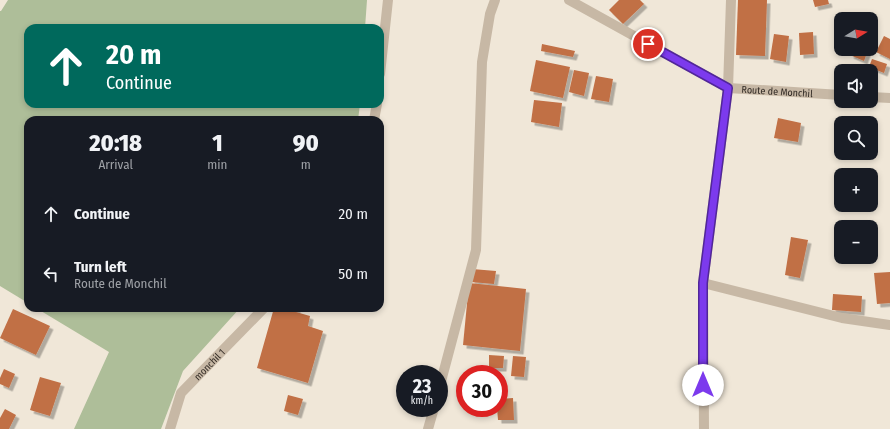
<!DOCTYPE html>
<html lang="en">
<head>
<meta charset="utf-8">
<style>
  :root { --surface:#171b24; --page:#20242c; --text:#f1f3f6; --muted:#9ea1a6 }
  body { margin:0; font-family:"Fira Sans Condensed",sans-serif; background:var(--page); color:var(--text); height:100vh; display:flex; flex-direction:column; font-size:15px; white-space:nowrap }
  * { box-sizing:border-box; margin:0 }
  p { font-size:13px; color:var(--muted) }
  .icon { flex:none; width:22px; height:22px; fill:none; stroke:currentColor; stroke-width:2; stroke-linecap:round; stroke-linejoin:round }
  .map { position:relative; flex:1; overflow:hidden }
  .sheet { position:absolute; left:24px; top:116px; width:360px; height:196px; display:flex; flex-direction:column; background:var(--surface); border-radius:12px; box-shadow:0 2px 6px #0003 }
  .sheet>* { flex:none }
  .guide { position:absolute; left:24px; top:24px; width:360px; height:84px; border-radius:12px; box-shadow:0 2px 6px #0003; background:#00695c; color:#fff; overflow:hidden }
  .needle { width:26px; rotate:79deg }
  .tools { position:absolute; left:834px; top:12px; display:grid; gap:8px }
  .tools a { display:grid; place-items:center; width:44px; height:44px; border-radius:8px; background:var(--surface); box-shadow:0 2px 6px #0003; font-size:20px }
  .speed { position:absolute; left:396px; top:365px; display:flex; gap:8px; font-size:20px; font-weight:700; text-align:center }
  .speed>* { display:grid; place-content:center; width:52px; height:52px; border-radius:50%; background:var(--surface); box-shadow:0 2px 6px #0003; line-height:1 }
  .speed small { font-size:10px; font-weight:400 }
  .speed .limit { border:6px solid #d22; background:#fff; color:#111 }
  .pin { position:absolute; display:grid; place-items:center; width:34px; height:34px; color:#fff; margin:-17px; border:2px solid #fff; border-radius:50%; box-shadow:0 1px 4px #0007 }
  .me { position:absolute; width:44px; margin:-22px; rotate:0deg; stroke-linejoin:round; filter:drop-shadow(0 0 3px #0008) }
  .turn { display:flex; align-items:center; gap:14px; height:84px; padding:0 16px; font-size:18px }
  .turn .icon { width:52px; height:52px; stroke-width:2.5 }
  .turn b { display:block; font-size:28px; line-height:34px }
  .eta { display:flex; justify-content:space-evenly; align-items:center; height:68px; text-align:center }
  .eta b { font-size:24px; font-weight:800; line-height:28px }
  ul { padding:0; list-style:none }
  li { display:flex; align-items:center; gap:12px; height:60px; padding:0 16px }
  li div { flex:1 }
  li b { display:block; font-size:15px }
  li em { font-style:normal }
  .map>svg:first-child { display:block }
  .green { fill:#aebe99 }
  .building { fill:#c16f45; filter:url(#shadow) }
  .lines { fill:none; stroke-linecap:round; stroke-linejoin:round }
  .minor { stroke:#c7b8a5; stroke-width:10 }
  .route-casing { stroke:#51269a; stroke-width:10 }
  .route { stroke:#7c3aed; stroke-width:7 }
  .labels { text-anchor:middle; stroke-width:3; stroke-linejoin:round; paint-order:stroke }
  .street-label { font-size:10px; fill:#332c26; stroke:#f8f1e4 }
</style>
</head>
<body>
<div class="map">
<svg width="890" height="429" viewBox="0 0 890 429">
  <defs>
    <filter id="shadow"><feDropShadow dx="3.5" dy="3.5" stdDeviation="0" flood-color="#0004"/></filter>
  </defs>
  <rect width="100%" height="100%" fill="#f0e7d8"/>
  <!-- green -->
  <g class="green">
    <polygon points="8,0 367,0 365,28 28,28 28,104 360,104 358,120 28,120 28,303 0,286 0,11 1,11"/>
    <polygon points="36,308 240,308 183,371 161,429 74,429 109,352"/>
  </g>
  <!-- building -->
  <g class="building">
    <polygon points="619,0 640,0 644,4 623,24 609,10"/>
    <polygon points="738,0 767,0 765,56 736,55"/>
    <polygon points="813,0 828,0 829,4 815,7"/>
    <polygon points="813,32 814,54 800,55 799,33"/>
    <polygon points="774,34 789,36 786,62 770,59"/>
    <polygon points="884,36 890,39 890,59 876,52"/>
    <polygon points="542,44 575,51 573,57 541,51"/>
    <polygon points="853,49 868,50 864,61 850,55"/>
    <polygon points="872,59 887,64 884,73 869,67"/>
    <polygon points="536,60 570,67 563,98 530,91"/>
    <polygon points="574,70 589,73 584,96 569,92"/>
    <polygon points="596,76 613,79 609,102 591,99"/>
    <polygon points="534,100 562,103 559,127 531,122"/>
    <polygon points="778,118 801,123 798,142 774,138"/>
    <polygon points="791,237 808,240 800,278 785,275"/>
    <polygon points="472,269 496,271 494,284 471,282"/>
    <polygon points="890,272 890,303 877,304 874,273"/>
    <polygon points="469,283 526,289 520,351 463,345"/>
    <polygon points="833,294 862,296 861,312 832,310"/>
    <polygon points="274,308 297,308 296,312 310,316 308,326 323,331 308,383 257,368"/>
    <polygon points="13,309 50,326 36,355 0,338"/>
    <polygon points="489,355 504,356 503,368 489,368"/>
    <polygon points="513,356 526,357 524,377 511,376"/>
    <polygon points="4,369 15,374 9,388 0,384 0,378"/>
    <polygon points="40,377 61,383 50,416 30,410"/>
    <polygon points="288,395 303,399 298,415 284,411"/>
    <polygon points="513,398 514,420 498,420 497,408 499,408 499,399"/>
    <polygon points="5,409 16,415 9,429 0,429 0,418"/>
  </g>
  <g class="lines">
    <!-- minor -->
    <g class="minor">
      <path id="s1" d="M569 0 728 88 841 95"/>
      <polyline points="380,74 388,0"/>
      <polyline points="871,97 890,98"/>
      <polyline points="374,120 377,104"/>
      <polyline points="703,283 842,318 890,325"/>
      <polyline points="439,389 476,250 482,62 490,14 495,0"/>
      <path id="s2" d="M170 429 181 393 264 308"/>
      <polyline points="428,429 434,408"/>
      <polyline points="704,429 703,283 728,88 731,0"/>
    </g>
  </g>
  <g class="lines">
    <defs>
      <polyline id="route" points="648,44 728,88 703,283 703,385"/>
    </defs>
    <!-- route casing -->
    <use href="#route" class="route-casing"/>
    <!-- route -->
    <use href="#route" class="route"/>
  </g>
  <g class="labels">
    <!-- street labels -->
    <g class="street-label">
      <text dy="4" stroke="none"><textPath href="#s1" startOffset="231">Route de Monchil</textPath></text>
      <text dy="4" stroke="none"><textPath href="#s2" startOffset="78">monchil 1</textPath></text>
    </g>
  </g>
</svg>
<div class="tools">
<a><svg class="needle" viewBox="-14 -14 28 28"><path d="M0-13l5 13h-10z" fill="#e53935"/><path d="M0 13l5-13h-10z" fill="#9ea1a6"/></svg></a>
<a><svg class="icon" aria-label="sound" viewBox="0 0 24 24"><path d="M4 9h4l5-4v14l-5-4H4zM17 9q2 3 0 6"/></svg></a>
<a><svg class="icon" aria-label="search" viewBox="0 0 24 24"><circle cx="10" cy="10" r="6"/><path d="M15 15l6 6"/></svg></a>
<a>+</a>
<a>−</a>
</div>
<div class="speed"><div>23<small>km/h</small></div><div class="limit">30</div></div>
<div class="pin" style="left:648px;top:44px;background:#d93025"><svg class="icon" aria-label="arrive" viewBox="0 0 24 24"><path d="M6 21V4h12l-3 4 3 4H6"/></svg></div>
<svg class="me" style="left:703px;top:385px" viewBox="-20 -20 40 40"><circle r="19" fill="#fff"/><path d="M0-13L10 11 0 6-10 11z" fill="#7c3aed"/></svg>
<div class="guide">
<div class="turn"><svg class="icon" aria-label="ahead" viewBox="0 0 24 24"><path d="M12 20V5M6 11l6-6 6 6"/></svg><div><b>20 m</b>Continue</div></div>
</div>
<section class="sheet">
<div class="eta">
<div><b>20:18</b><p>Arrival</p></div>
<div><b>1</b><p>min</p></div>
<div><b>90</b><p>m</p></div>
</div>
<ul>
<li><svg class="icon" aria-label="ahead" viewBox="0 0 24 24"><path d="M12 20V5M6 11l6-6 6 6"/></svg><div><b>Continue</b></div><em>20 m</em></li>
<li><svg class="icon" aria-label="left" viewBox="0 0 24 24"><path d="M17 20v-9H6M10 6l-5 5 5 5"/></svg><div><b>Turn left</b><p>Route de Monchil</p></div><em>50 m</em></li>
</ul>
</section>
</div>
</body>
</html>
